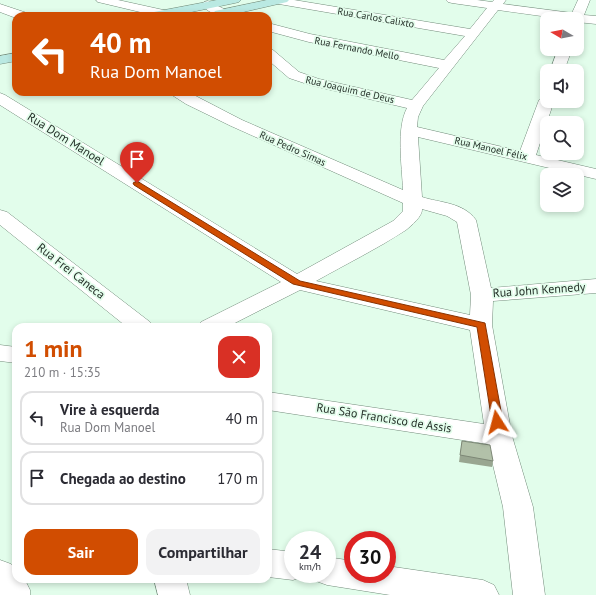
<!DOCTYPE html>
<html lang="pt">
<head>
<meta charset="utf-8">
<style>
  :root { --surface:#fff; --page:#f2f2f3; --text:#2b2b33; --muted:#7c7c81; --line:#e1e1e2; --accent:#d14d01 }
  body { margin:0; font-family:"PT Sans",sans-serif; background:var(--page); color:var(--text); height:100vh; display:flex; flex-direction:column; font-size:15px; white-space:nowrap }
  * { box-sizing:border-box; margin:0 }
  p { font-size:13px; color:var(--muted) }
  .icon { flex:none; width:22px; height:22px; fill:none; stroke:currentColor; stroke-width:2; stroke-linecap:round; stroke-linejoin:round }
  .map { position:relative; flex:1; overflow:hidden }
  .panel { position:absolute; left:12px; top:323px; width:260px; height:260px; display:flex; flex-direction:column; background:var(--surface); border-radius:12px; box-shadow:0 2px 6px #0003 }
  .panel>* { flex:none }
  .banner { position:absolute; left:12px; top:12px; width:260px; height:84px; border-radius:12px; box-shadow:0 2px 6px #0003; background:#d14d01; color:#fff; overflow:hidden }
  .needle { width:26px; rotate:280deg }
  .tools { position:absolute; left:540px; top:12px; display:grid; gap:8px }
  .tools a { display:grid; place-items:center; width:44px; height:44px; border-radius:8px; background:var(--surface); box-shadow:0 2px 6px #0003; font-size:20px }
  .speed { position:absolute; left:284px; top:531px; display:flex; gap:8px; font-size:20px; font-weight:700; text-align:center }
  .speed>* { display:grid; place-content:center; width:52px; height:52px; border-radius:50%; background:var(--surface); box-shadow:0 2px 6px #0003; line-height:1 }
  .speed small { font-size:10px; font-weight:400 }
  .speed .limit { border:6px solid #d22; background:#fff; color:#111 }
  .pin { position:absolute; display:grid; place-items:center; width:34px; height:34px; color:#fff; margin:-41px -17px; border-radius:50% 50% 50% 0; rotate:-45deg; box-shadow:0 0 4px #0007 }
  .pin .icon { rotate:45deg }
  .me { position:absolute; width:44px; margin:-22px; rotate:351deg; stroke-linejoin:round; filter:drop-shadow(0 0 3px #0008) }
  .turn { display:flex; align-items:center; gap:14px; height:84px; padding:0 12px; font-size:18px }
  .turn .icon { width:52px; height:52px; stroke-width:2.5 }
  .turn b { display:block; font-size:28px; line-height:34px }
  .round { display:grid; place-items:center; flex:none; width:42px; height:42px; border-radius:12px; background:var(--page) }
  .head { display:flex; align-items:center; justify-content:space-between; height:68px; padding:0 12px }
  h1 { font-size:24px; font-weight:700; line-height:30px; color:var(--accent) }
  .action { display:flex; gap:8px; margin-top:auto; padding:8px 12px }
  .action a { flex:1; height:46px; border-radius:12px; background:var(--accent); color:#fff; font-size:16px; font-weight:700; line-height:46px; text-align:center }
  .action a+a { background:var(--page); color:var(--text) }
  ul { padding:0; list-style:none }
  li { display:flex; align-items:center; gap:12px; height:54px; margin:0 8px 6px; padding:0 4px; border:2px solid var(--line); border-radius:12px }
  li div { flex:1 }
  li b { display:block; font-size:15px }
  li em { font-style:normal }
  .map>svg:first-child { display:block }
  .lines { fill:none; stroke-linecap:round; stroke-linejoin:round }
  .minor-casing { stroke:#738c7b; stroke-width:1 }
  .secondary-casing { stroke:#738c7b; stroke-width:1 }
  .minor { fill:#fff; fill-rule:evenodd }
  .secondary { fill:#bae9e2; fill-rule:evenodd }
  .wall { fill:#99a691 }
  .building { fill:#b2c1a9; stroke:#7d8776 }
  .route { fill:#d14d01; stroke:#883201 }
  .labels { text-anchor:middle; stroke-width:3.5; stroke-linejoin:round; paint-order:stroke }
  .far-street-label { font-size:10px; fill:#253029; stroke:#e2fdeb }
  .street-label { font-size:12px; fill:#253029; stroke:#e2fdeb }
</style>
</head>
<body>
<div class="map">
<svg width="596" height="595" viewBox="0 0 596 595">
  <rect width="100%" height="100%" fill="#e2fdeb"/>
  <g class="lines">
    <defs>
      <g id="minor">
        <polygon points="96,0 118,0 168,11 170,14 169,16 157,16 98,2"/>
        <path d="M274 0H294L470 29 487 8 452 3 448 2 446 0H477L492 2 494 0H506L503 4 572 13 578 0H590L584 15 596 16V24L577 22V19H563L498 10 423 106 418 117 417 127 520 151 539 100 542 97 547 95V101H554L536 155 596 169V179L418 137 422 197C440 203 463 202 476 220L491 288 596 279V293L493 301 492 325 512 436 533 507 545 595H513L503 507 488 444 268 410V392L484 424 470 330 300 290 227 327H197L201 322 281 282 0 105V93L5 95 297 274 393 221 403 211V203L231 126 186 104 172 95 170 92H188L242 120 403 190C402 165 396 129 407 108L310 85 289 78 268 60V49L273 50 299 72 319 79 412 100 439 68 309 42 268 31V23L310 34 444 60 465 36 279 4 275 3ZM422 209 447 216 457 222 471 295 470 315 316 281C346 264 377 249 406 230 411 226 423 216 422 209Z"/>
        <path d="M208 1 232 13 234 16C222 16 210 15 202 5L204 2Z"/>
        <polygon points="0,4 27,13 29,16 16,16 16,18 0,12"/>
        <polygon points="558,49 572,49 564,71 550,71"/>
        <polygon points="0,210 7,212 150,322 154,327 127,327 0,225"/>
        <polygon points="0,345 16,347 16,363 0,361"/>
        <polygon points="268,549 293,552 293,574 305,574 304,576 293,580 268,577"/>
        <polygon points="327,557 353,561 353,574 387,574 387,566 483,580 494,585 499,595 390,595 327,585 316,581 313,574 327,574"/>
        <polygon points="0,560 11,564 16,569 16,579 25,580 30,590 30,595 0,595"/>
        <polygon points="154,579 186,579 190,595 158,595"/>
      </g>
      <g id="secondary">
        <polygon points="217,0 241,0 239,2 235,3 172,16 148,16 150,13 154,12"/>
        <polygon points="267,0 289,0 287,2 226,16 214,16 213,14 215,11"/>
        <polygon points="16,53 16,61 0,64 0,56"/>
      </g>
    </defs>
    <!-- minor casing -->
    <use href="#minor" class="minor-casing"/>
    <!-- secondary casing -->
    <use href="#secondary" class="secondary-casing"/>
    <!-- minor -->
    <use href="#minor" class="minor"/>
    <!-- secondary -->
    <use href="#secondary" class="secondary"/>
  </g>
  <!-- wall -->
  <polygon class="wall" points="462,441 493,461 492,467 459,462"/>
  <!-- building -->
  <polygon class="building" points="462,441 490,445 493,461 460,455"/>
  <!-- route -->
  <polygon class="route" points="137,181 300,281 485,323 503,422 501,425 493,425 492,422 477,327 293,284 134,185 133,183"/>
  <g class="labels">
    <!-- far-street labels -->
    <g class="far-street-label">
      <text transform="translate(376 17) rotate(10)" y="4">Rua Carlos Calixto</text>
      <text transform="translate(357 48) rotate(11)" y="4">Rua Fernando Mello</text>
      <text transform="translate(350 89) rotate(13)" y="4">Rua Joaquim de Deus</text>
      <text transform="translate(293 148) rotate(24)" y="4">Rua Pedro Simas</text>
      <text transform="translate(491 148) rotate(13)" y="4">Rua Manoel Félix</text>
    </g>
    <!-- street labels -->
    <g class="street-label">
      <text transform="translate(66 139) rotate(32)" y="4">Rua Dom Manoel</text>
      <text transform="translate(71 271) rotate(38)" y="4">Rua Frei Caneca</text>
      <text transform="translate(539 290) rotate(-4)" y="4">Rua John Kennedy</text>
      <text transform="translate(384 418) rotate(9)" y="4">Rua São Francisco de Assis</text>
    </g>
  </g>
</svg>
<div class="tools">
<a><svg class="needle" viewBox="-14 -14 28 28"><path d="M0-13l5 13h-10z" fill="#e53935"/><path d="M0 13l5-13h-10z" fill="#7c7c81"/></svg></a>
<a><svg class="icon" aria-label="sound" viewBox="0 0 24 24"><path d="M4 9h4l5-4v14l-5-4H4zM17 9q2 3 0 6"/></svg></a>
<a><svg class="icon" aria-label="search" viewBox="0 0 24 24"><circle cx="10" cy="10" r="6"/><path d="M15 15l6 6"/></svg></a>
<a><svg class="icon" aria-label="layers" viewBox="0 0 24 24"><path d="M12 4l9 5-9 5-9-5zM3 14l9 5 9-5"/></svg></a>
</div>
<div class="speed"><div>24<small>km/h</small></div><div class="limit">30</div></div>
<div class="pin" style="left:137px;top:183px;background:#d93025"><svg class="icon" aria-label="arrive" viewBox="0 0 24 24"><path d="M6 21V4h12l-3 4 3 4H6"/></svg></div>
<svg class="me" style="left:497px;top:422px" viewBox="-20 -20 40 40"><path d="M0-17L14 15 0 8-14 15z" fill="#d14d01" stroke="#fff" stroke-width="4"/></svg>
<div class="banner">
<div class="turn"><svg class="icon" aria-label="left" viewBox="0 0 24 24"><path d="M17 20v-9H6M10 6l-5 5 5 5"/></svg><div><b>40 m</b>Rua Dom Manoel</div></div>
</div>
<section class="panel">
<div class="head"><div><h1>1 min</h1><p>210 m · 15:35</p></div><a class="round" style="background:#d93025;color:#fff"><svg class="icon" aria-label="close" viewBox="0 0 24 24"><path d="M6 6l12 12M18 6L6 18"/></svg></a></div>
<ul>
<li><svg class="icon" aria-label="left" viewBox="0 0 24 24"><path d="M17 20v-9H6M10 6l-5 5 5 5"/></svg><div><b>Vire à esquerda</b><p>Rua Dom Manoel</p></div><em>40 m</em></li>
<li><svg class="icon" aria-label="arrive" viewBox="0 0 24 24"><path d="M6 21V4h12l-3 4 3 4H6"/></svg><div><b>Chegada ao destino</b></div><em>170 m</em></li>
</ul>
<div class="action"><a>Sair</a><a>Compartilhar</a></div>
</section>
</div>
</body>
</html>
